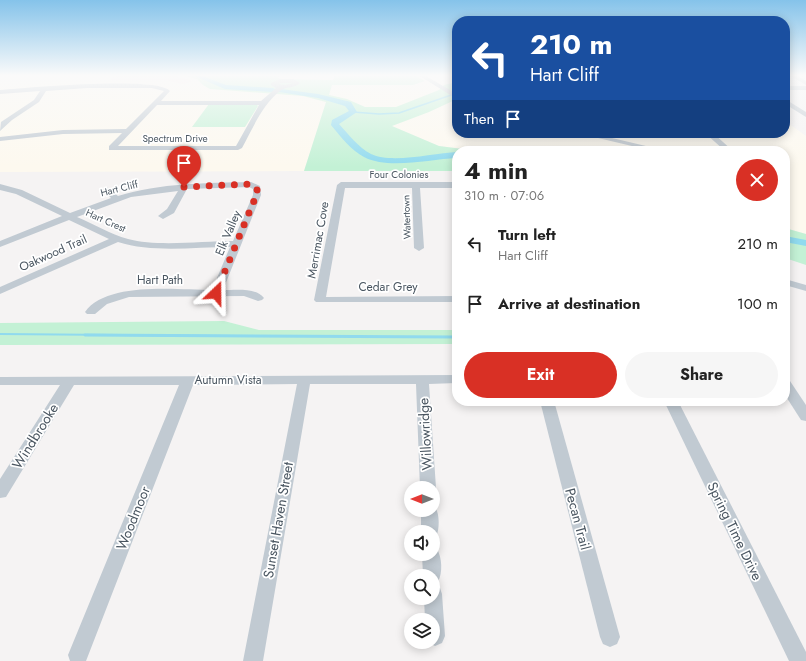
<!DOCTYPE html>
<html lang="en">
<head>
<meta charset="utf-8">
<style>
  :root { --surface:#fff; --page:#f6f6f6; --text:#222; --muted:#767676; --accent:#d93025 }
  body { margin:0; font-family:Jost,sans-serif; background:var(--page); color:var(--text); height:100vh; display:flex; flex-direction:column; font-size:15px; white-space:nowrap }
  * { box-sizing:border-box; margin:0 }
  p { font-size:13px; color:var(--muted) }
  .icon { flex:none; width:22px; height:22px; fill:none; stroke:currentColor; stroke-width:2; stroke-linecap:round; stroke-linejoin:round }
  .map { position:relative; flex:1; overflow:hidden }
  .drawer { position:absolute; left:452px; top:146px; width:338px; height:260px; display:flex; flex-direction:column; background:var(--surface); border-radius:16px; box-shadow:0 2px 10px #0003 }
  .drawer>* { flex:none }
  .banner { position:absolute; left:452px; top:16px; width:338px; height:122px; border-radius:16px; box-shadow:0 2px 10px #0003; background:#1a4fa0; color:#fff; overflow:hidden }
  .needle { width:26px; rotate:270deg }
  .controls { position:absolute; left:404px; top:481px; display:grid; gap:8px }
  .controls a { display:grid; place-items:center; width:36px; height:36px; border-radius:50%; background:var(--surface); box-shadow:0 2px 10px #0003; font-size:20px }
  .pin { position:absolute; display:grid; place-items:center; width:34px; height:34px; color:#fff; margin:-41px -17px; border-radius:50% 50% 50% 0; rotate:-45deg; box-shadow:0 0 4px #0007 }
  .pin .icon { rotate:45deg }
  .me { position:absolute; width:44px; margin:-22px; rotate:23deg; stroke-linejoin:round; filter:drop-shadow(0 0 3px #0008) }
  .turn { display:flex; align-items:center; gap:14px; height:84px; padding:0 12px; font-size:18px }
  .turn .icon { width:52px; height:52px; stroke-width:2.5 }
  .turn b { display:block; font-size:28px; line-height:34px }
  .then { display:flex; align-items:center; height:38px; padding:0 12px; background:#0003; gap:8px; font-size:15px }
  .round { display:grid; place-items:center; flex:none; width:42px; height:42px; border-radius:21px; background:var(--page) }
  .summary { display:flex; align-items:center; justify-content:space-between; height:68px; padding:0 12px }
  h1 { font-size:24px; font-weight:700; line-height:30px }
  .cta { display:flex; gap:8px; margin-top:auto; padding:8px 12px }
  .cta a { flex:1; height:46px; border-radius:24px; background:var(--accent); color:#fff; font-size:16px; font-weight:700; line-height:46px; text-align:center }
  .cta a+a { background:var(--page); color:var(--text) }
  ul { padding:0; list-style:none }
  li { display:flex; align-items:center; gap:12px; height:60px; padding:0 12px }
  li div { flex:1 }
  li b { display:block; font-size:15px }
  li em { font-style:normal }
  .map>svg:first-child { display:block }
  .commercial { fill:#fdf9ef }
  .medical { fill:#fce8e6 }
  .green { fill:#c3f1d5 }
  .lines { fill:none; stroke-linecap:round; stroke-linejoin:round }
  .stream-far2 { stroke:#90daee; stroke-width:1.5 }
  .stream-far1 { stroke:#90daee; stroke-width:2 }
  .stream { stroke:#90daee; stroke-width:3 }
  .river { fill:#90daee; fill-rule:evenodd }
  .minor { fill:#c1cad2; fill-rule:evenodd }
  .route { stroke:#d93025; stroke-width:7; stroke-dasharray:0 12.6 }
  .labels { text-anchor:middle; stroke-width:3.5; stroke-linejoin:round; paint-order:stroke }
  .far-street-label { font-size:10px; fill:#4a5661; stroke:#fff }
  .street-label { font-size:12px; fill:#4a5661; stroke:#fff }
  .near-street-label { font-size:14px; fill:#4a5661; stroke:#fff }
</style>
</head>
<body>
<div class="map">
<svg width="806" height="661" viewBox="0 0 806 661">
  <rect width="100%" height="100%" fill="#f5f3f3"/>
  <!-- commercial -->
  <polygon class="commercial" points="0,75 457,75 457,133 785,133 785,121 806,136 806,234 785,228 785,151 479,151 439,146 393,127 363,106 329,95 304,171 0,172"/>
  <!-- medical -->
  <polygon class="medical" points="115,76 174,76 190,80 191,82 182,84 166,80 110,80"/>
  <!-- green -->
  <g class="green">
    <polygon points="182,75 279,75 278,78 281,79 333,80 335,75 414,75 425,81 413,85 332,85 329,95 347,99 365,107 396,107 439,90 444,85 457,82 457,99 429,112 392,126 439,146 479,151 457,151 457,171 304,171 326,102 303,96 210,89 203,85 197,79"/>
    <polygon points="209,104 256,104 258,106 245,127 192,127"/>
    <polygon points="785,228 806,234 806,265 785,258"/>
    <polygon points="224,321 259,330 457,330 457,344 0,345 0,323"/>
  </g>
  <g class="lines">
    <!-- stream-far2 -->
    <polyline class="stream-far2" points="353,112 379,114 399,113 457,93"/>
    <!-- stream-far1 -->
    <polyline class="stream-far1" points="0,334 237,336"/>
    <!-- stream -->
    <polyline class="stream" points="85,335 457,337"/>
    <!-- river -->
    <g class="river">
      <polygon points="192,75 200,75 226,85 273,88 276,90 273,92 225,89"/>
      <path d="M281 89 318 94 351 102 357 112 339 124C349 135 358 147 371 154 392 164 434 153 457 152V158C430 159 389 170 364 157 352 151 340 136 331 125L332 120 349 111 345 106 318 98 279 92V90Z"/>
      <polygon points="785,236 806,240 806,246 785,242"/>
    </g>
    <!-- minor -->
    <g class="minor">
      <polygon points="418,75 424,75 457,94 457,99"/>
      <polygon points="789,75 796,75 806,81 806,85"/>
      <path d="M280 79H293L300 83C294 89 286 86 280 91 262 105 253 128 242 148L238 150H109V146L122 133 63 134 0 141V137L63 130 126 129 164 91 152 88H87L46 91 39 102 12 120 0 131 1 122 34 100 40 91 0 94V90C25 88 157 76 170 91L161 101H261L276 88 271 85V83ZM281 83H293L285 85 278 84ZM157 105H259L236 146H118Z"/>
      <rect x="785" y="86" width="21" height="4"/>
      <polygon points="785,99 806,112 806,117 785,104"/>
      <polygon points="577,133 591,133 667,151 653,151"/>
      <polygon points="705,133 713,133 733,151 725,151"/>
      <path d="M251 182 260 186 261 195 223 290C235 290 255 287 264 298L262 300 258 301 244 296 129 297 107 304 95 314H87L85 312C107 281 178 290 212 290L230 247C194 247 152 253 118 242L0 294V287L109 239 69 220 0 247V241L62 216 16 194 0 190V184L22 190 70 213 111 198 103 190 107 187 118 196C160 183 207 183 251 182ZM249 187 253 189V195L233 241C202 241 157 247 128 239 110 234 94 224 77 217L131 197 178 191 167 209 158 216 163 219 174 213 187 189Z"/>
      <polygon points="341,182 457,182 457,188 420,188 424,248 419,251 414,248 412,188 345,188 326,297 457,296 457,302 316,302 314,300 337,185"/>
      <polygon points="785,279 806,285 806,291 785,285"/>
      <polygon points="457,375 457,383 429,384 436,488 433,493 433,488 420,488 416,384 310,384 263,661 243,661 297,384 193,385 86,661 70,661 68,655 179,385 74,385 6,497 0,498 0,479 60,385 0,385 0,377"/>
      <polygon points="785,380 790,381 806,405 806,421 801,420 785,395"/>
      <polygon points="540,401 554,401 620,637 617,644 610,647 603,644 600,637"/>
      <polygon points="664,401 678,401 806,652 806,661 789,661"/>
      <path d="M433 505C440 510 440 529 436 537L433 538V532H421V510H433Z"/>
      <path d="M433 547 437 549C442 558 443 572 438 582L433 584V576H423L422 554H433Z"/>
      <polygon points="433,585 440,588 442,594 445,636 442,643 435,646 428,642 433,642 433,620 425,620 424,598 433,598"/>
    </g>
  </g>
  <!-- sky -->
  <linearGradient id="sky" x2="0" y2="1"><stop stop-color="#85c3ea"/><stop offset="0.45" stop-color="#fafafa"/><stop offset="1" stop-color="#fafafa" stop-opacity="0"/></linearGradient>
  <rect width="806" height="167" fill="url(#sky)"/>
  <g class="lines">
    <!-- route -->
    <polyline class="route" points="184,187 251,184 258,191 216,293"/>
  </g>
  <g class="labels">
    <!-- far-street labels -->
    <g class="far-street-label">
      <text x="175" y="142">Spectrum Drive</text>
      <text x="399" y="178">Four Colonies</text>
      <text transform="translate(119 188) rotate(-14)" y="4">Hart Cliff</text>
      <text transform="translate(406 217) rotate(-92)" y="4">Watertown</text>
      <text transform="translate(106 220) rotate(24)" y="4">Hart Crest</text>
    </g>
    <!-- street labels -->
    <g class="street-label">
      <text transform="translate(228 233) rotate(-67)" y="4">Elk Valley</text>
      <text transform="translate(318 240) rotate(-80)" y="4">Merrimac Cove</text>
      <text transform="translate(53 253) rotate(-24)" y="4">Oakwood Trail</text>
      <text x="160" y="284">Hart Path</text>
      <text x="388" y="291">Cedar Grey</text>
      <text x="228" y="384">Autumn Vista</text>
    </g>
    <!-- near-street labels -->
    <g class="near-street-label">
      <text transform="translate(425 434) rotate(-93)" y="5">Willowridge</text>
      <text transform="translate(35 436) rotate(-58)" y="5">Windbrooke</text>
      <text transform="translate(133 518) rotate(-68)" y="5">Woodmoor</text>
      <text transform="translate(578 519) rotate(75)" y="5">Pecan Trail</text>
      <text transform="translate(278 520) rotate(-80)" y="5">Sunset Haven Street</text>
      <text transform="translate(735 531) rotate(64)" y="5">Spring Time Drive</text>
    </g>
  </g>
</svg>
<div class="controls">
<a><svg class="needle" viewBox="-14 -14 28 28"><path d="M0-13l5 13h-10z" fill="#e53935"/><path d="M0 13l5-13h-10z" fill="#767676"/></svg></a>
<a><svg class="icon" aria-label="sound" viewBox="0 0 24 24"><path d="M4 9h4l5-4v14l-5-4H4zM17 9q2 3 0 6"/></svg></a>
<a><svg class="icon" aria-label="search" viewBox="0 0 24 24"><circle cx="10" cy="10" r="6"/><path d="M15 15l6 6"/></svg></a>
<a><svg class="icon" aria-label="layers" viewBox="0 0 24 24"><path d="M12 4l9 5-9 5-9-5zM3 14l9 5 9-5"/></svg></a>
</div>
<div class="pin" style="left:184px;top:187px;background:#d93025"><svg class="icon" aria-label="arrive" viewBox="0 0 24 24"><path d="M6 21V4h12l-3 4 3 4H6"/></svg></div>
<svg class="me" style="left:216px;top:293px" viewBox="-20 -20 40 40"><path d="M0-17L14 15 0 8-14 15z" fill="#d93025" stroke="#fff" stroke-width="4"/></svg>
<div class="banner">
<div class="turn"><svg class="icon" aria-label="left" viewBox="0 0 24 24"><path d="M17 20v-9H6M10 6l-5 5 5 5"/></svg><div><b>210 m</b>Hart Cliff</div></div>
<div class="then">Then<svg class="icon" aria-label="arrive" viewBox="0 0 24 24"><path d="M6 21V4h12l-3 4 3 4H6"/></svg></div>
</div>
<section class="drawer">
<div class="summary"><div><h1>4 min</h1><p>310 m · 07:06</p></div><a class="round" style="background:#d93025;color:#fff"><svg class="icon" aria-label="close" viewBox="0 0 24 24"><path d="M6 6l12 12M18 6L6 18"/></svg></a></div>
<ul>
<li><svg class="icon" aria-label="left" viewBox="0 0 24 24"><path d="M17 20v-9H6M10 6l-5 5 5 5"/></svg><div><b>Turn left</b><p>Hart Cliff</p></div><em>210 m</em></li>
<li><svg class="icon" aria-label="arrive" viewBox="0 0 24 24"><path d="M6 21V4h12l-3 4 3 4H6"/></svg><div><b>Arrive at destination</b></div><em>100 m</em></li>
</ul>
<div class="cta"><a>Exit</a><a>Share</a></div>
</section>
</div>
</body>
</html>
